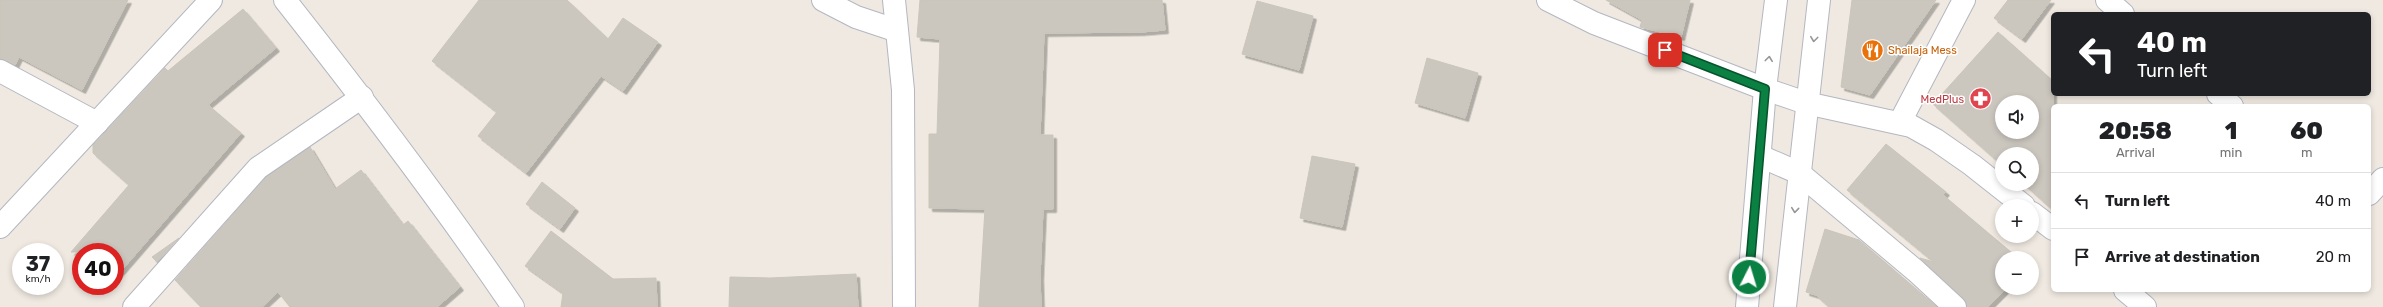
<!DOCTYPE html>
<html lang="en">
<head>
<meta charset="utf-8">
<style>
  :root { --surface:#fff; --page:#f6f6f6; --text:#202124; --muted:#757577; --line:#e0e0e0 }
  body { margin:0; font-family:Rubik,sans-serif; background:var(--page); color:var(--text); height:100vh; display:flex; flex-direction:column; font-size:15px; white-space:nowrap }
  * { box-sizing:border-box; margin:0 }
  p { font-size:13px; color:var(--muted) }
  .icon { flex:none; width:22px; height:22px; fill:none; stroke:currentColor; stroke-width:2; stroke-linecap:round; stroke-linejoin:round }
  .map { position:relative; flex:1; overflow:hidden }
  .details { position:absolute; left:2051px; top:104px; width:320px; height:188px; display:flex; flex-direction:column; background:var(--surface); border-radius:6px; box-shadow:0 2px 6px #0003 }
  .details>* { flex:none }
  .banner { position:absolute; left:2051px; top:12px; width:320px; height:84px; border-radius:6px; box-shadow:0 2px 6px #0003; background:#202124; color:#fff; overflow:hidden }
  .tools { position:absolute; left:1995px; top:95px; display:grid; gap:8px }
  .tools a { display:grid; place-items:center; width:44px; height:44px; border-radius:50%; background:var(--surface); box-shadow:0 2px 6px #0003; font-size:20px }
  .speed { position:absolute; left:12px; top:243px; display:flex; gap:8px; font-size:20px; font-weight:700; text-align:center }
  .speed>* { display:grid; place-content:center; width:52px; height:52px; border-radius:50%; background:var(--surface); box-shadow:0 2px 6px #0003; line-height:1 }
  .speed small { font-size:10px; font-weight:400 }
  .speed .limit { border:6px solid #d22; background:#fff; color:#111 }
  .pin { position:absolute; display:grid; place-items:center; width:34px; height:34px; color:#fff; margin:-17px; border-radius:8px; box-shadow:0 2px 6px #0006 }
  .me { position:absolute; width:44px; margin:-22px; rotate:5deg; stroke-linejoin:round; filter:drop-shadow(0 0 3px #0008) }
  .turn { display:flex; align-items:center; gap:14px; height:84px; padding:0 20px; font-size:18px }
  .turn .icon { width:52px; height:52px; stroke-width:2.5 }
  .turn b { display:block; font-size:28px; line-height:34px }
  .eta { display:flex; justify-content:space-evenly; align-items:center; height:68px; text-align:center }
  .eta b { font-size:24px; font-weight:800; line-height:28px }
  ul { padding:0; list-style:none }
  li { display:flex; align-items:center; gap:12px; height:56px; padding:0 20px; border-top:1px solid var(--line) }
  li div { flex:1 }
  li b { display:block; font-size:15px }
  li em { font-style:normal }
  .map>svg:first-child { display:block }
  .building { fill:#cbc7bf; stroke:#cbc5ba; fill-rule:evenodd; filter:url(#shadow) }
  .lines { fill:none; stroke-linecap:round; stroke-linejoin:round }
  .street-casing { stroke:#b4b7c1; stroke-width:24 }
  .secondary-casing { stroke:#b4b7c1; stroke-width:24 }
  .street { stroke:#fff; stroke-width:22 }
  .secondary { stroke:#fff; stroke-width:22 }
  .oneway { stroke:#969696 }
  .route-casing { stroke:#07532c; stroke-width:10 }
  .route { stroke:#0b8043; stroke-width:7 }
  .labels { text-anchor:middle; stroke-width:3; stroke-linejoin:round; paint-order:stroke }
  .food-label { font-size:11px; fill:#c56008; stroke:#fff; text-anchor:start }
  .health-label { font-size:11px; fill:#be3a42; stroke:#fff; text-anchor:end }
</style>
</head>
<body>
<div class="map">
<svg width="2383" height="307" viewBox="0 0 2383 307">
  <defs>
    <filter id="shadow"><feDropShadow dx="3.5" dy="3.5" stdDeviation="0" flood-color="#0004"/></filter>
  </defs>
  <rect width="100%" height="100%" fill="#efe9e1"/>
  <!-- building -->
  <g class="building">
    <polygon points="0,0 128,0 82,90 19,57 15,65 0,59"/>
    <polygon points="479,0 567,0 608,39 623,18 658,42 623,91 601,76 526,173 478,136 497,112 432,61"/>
    <polygon points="920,0 1162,0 1165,30 1141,32 1044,33 1040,135 1053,135 1053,209 1043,209 1040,277 1041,307 979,307 985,209 929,208 929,134 937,134 940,39 917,37"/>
    <polygon points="1606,0 1690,0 1681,37 1640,27 1642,20"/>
    <polygon points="1852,0 1936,0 1870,95 1841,87"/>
    <polygon points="2008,0 2051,0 2022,39 1994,18"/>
    <polygon points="1257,1 1313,16 1299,70 1242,54"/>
    <polygon points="243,9 276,48 208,105 241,133 115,278 115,252 71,252 129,185 93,153 93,145 165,68 168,71"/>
    <path d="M1998 32 2053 81V210L2024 184H2032V154H2002V165L1933 104ZM2002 102H2032V132H2002Z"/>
    <polygon points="1427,58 1478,73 1465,118 1415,103"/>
    <polygon points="1886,144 1946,192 1943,195 2018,258 2002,258 2002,288 2007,288 1988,307 1967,307 1963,298 1920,258 1934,262 1847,190"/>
    <polygon points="310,147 335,189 361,170 403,225 408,221 460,287 437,307 290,307 278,292 262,307 201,307 175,280 266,177"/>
    <polygon points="1312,156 1355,164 1342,227 1300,218"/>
    <polygon points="542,182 575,208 560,229 526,204"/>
    <polygon points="1825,229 1859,240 1937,307 1829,307 1816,295 1806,292"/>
    <polygon points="551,231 613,279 656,278 657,307 561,307 563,293 525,266"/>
    <polygon points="179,238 157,262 152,257"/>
    <polygon points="856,274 858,307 729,307 730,277 770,278"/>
  </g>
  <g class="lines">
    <defs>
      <g id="street">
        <path d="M285 0C364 100 441 201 513 307"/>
        <polyline points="823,0 856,17 895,30"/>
        <polyline points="894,0 903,90 904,307"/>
        <polyline points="1548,0 1594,23 1765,89 1806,103 1911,126 1936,140 1972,165 2024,206"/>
        <polyline points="2107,0 2123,14"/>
        <polyline points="0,71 97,123"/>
        <polyline points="2218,94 2232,106"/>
        <polyline points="1900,122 1964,0"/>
        <polyline points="1760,156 1799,173 1916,271 1955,307"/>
        <polyline points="2369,194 2383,179"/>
        <polyline points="2032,213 2053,229"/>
        <polyline points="0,227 211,0"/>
        <polyline points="2125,290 2145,307"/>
        <polyline points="134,307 258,168 362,97"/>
      </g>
      <g id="secondary">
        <polyline points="1747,307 1765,89 1776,0"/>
        <polyline points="1785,307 1819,0"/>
      </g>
    </defs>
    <!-- street casing -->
    <use href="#street" class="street-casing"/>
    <!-- secondary casing -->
    <use href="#secondary" class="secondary-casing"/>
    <!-- street -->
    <use href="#street" class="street"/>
    <!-- secondary -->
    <use href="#secondary" class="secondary"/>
  </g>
  <!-- one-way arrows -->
  <defs><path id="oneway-chevron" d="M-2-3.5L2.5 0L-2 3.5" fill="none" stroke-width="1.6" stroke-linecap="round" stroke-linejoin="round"/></defs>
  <g class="oneway">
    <use href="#oneway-chevron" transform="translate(1814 39) rotate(97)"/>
    <use href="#oneway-chevron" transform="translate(1769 59) rotate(-83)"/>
    <use href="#oneway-chevron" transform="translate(1795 210) rotate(96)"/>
  </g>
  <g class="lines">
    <defs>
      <polyline id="route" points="1665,50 1765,89 1749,277"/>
    </defs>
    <!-- route casing -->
    <use href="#route" class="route-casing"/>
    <!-- route -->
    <use href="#route" class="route"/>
  </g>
  <!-- icons -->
  <defs>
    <symbol id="restaurant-disc" viewBox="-11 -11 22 22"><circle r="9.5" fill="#e8710a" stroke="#fff"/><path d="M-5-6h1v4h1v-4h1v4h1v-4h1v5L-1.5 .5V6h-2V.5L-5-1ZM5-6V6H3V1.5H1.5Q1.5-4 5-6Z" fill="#fff"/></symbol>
    <symbol id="pharmacy-disc" viewBox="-11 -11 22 22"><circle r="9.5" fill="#e0444e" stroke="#fff"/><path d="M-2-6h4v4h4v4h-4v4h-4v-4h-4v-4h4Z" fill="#fff"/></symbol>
  </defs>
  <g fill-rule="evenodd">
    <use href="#restaurant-disc" x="1860" y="38" width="25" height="25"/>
    <use href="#pharmacy-disc" x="1968" y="86" width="25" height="25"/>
  </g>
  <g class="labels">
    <!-- food labels -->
    <g class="food-label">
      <text x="1888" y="54">Shailaja Mess</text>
    </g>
    <!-- health labels -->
    <g class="health-label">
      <text x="1964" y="103">MedPlus</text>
    </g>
  </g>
</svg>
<div class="tools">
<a><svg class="icon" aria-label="sound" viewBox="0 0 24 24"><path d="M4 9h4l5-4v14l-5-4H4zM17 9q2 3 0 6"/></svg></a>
<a><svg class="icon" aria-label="search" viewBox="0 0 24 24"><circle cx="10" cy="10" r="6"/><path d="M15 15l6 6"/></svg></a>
<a>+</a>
<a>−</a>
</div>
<div class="speed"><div>37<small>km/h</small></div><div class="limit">40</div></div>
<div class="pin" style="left:1665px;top:50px;background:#d93025"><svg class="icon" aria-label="arrive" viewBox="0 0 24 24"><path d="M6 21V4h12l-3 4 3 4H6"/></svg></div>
<svg class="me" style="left:1749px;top:277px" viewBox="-20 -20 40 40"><circle r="17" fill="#0b8043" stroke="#fff" stroke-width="3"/><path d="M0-11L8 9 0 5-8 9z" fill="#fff"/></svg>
<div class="banner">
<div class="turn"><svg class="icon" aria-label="left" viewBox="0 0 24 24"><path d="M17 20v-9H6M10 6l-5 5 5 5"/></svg><div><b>40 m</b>Turn left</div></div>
</div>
<section class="details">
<div class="eta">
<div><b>20:58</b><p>Arrival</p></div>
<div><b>1</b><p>min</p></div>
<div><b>60</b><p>m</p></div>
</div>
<ul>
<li><svg class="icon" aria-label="left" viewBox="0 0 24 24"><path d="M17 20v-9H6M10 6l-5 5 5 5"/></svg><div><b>Turn left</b></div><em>40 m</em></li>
<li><svg class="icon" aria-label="arrive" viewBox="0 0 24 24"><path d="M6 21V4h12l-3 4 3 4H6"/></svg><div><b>Arrive at destination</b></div><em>20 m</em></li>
</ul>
</section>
</div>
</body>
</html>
